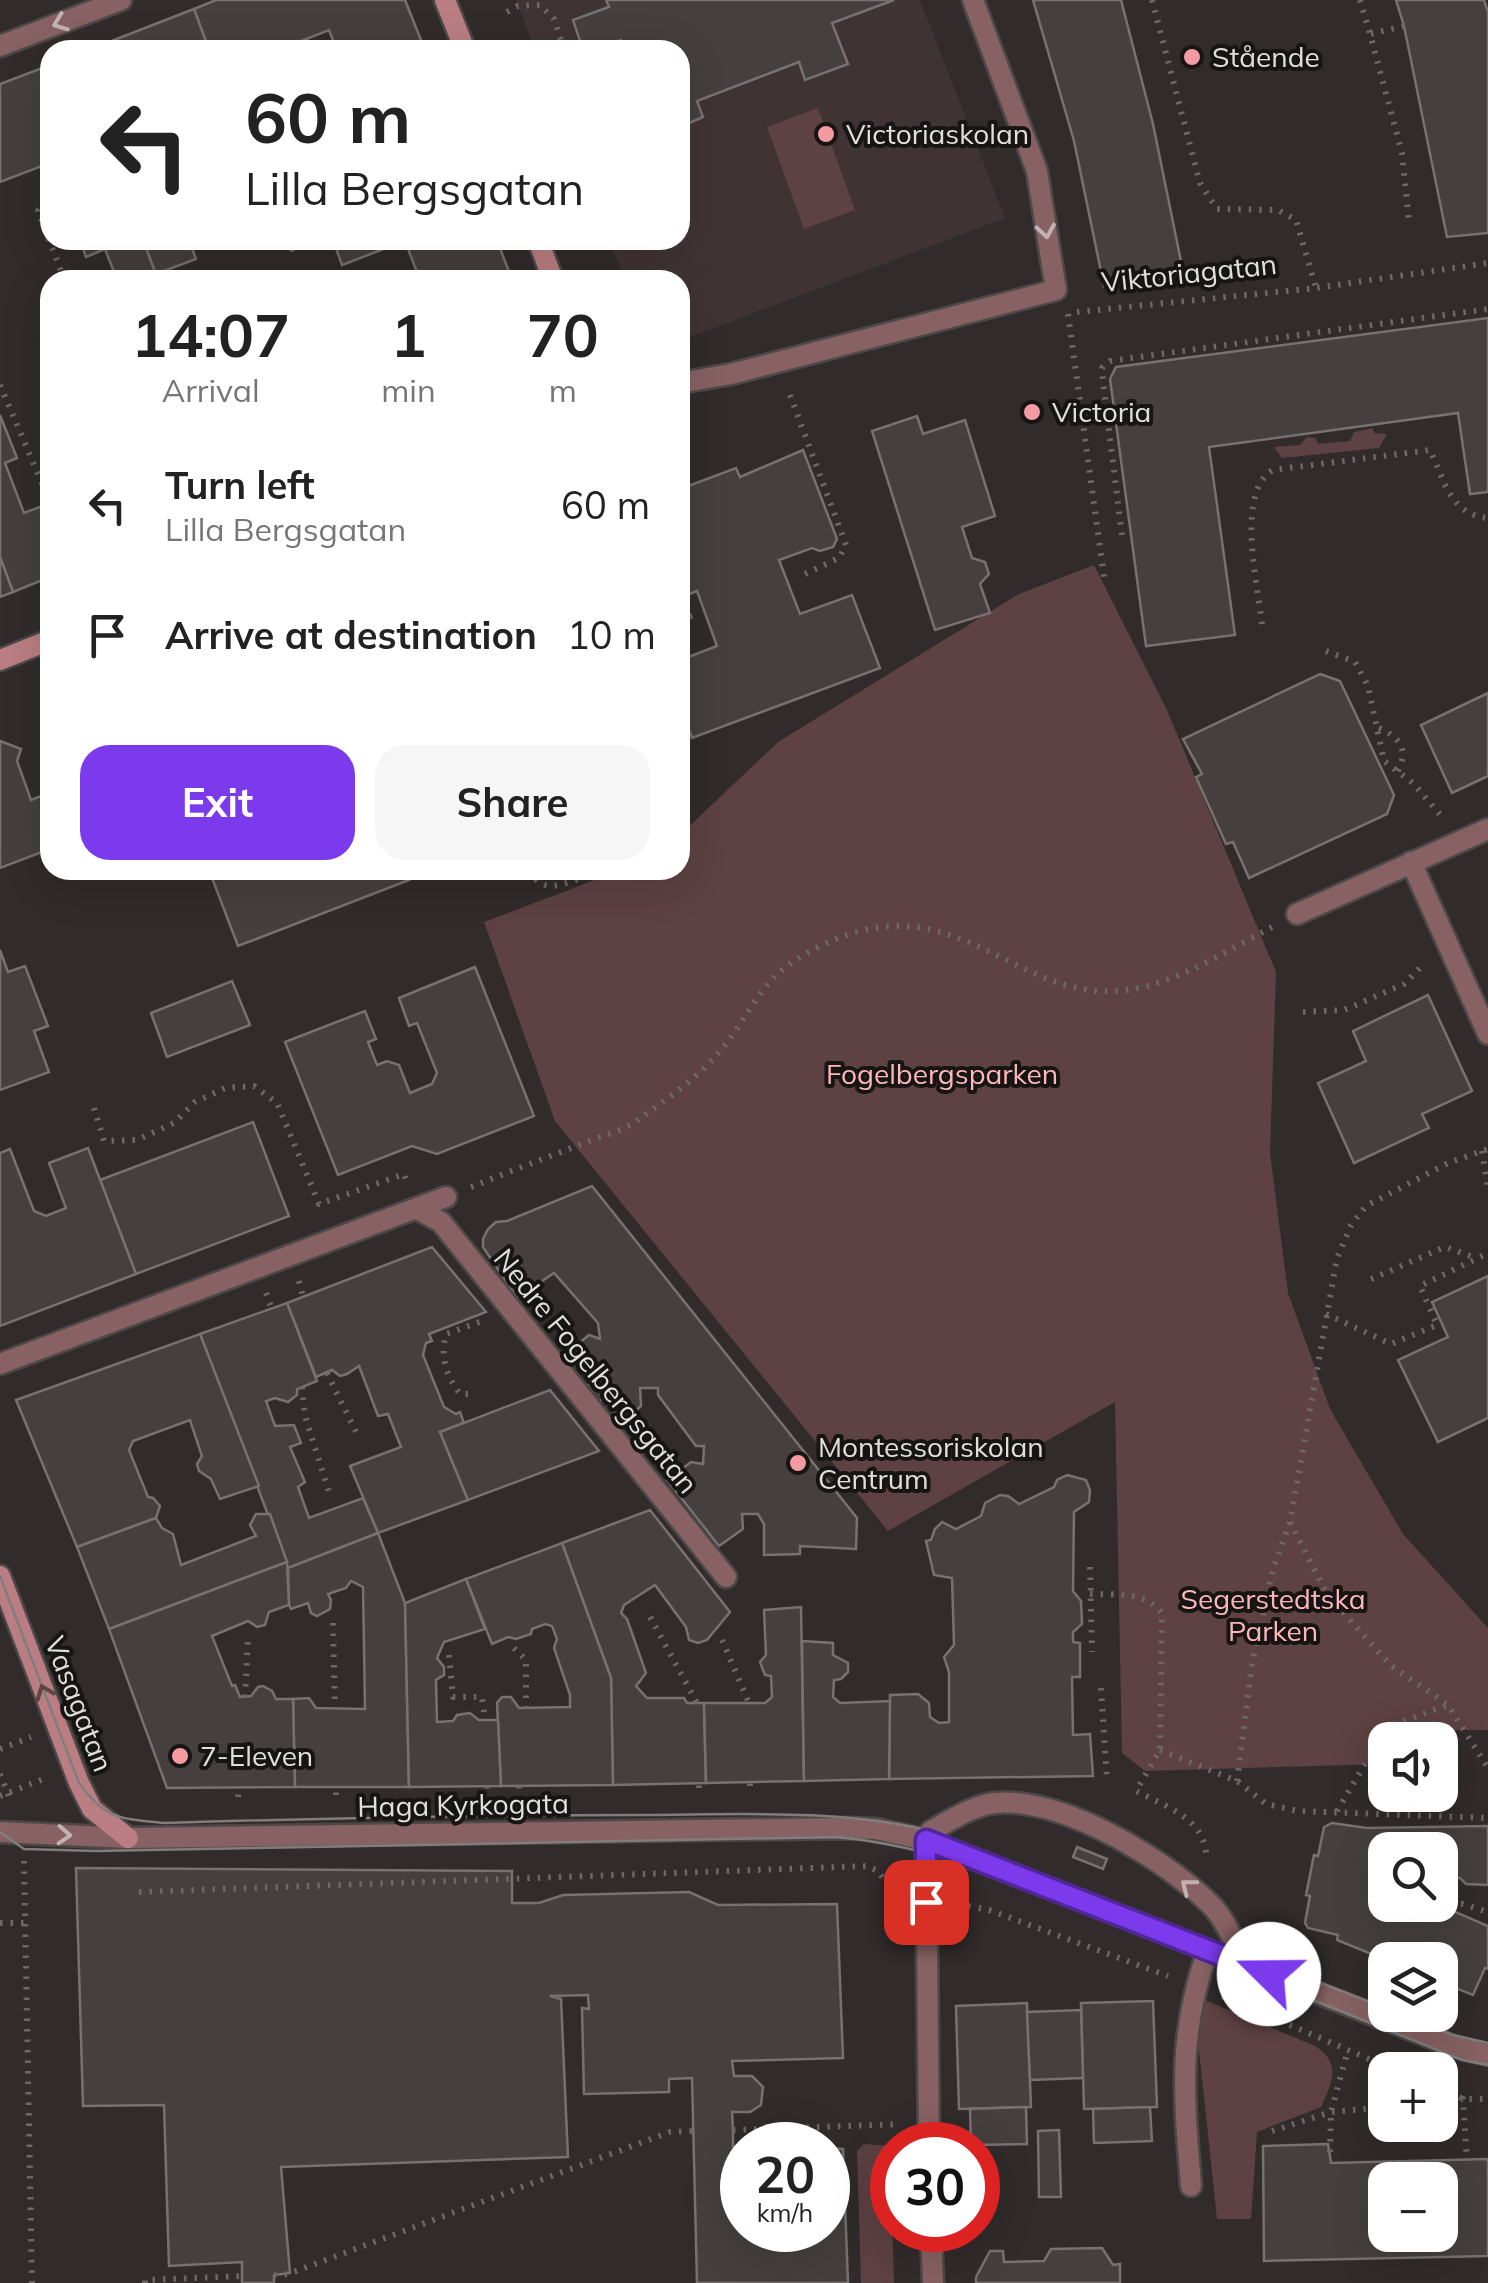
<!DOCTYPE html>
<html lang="en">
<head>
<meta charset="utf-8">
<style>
  :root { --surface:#fff; --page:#f6f6f6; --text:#222; --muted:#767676; --accent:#7c3aed }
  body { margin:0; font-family:Mulish,sans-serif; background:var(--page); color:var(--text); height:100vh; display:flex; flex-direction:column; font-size:38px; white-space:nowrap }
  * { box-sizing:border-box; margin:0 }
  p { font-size:32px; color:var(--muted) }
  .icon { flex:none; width:55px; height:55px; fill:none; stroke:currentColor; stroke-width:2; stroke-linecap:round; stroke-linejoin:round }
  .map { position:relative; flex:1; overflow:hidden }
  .details { position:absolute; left:40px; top:270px; width:650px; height:610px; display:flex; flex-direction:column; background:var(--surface); border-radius:30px; box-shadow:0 10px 40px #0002 }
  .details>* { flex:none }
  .guide { position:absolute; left:40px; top:40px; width:650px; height:210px; border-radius:30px; box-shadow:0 10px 40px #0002; background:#fff; color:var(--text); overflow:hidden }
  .controls { position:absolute; left:1368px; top:1722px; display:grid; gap:20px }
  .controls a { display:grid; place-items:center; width:90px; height:90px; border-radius:20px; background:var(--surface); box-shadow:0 10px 40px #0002; font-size:50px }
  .speed { position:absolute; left:720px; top:2122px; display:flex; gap:20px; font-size:50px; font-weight:700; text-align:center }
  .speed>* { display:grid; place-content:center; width:130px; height:130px; border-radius:50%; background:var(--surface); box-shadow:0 10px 40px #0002; line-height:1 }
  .speed small { font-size:25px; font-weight:400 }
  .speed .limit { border:15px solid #d22; background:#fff; color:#111 }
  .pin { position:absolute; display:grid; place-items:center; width:85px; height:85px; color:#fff; margin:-42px; border-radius:20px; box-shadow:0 5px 15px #0006 }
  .me { position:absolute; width:110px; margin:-55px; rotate:292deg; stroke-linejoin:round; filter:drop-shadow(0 0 8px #0008) }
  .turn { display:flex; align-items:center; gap:35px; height:210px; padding:0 40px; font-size:45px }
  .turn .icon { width:130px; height:130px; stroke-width:2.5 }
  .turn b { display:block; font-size:70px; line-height:85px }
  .eta { display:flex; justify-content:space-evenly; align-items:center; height:170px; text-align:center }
  .eta b { font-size:60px; font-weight:700; line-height:70px }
  .action { display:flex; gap:20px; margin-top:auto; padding:20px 40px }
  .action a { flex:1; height:115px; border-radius:30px; background:var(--accent); color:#fff; font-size:40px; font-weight:700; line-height:115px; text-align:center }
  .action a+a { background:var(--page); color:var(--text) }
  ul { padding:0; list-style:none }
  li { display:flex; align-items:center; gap:30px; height:130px; padding:0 40px }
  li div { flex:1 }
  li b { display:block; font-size:38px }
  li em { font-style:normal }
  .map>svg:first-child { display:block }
  .built { fill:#403333 }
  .green { fill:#5d4143 }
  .building { fill:#453f3f; stroke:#777171; stroke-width:2.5; fill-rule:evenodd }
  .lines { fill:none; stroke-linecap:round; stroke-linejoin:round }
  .lane-casing { stroke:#4d4848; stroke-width:25 }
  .street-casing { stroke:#4d4848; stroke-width:25 }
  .secondary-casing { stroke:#4d4848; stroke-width:25 }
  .path { stroke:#6d6767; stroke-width:6; stroke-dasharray:2.5 8; stroke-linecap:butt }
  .lane { stroke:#876163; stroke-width:20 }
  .street { stroke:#876163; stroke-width:20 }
  .secondary { stroke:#ba7e82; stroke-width:20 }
  .tram { stroke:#827d7d; stroke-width:2.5 }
  .oneway { stroke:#c2b2b3 }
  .oneway2 { stroke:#604446 }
  .route-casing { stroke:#51269a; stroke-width:25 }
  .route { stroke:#7c3aed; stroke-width:18 }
  .poi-dot { fill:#f49aa1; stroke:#171414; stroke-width:4 }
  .labels { text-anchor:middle; stroke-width:8; stroke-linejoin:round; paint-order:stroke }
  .poi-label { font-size:28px; fill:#e2dede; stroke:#171414; text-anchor:start }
  .street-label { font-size:28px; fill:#e2dede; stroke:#171414 }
  .park-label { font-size:28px; fill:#fcb7bb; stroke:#171414 }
</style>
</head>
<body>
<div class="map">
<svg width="1488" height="2283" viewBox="0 0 1488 2283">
  <rect width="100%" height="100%" fill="#312b2b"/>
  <!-- built -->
  <polygon class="built" points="516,0 920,0 1005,218 680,341 680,280 625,280 609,240 680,240 680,50 535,50"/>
  <!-- green -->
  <g class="green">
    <polygon points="818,108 855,210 804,229 767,127"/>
    <polygon points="1373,428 1374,433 1387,434 1379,448 1282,458 1274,447 1300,445 1307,437 1315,438 1318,444 1350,441 1354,432"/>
    <polygon points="1094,565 1167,710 1276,972 1270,1153 1288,1293 1330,1409 1403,1534 1488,1628 1488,1730 1418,1730 1409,1740 1385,1740 1385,1764 1145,1771 1122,1753 1115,1402 888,1531 555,1121 484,922 621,870 680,870 680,835 778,742 1019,594"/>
    <path d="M1202 1999 1315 2046C1342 2063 1332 2083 1321 2107L1257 2132 1251 2219H1217L1196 2022Z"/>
    <polygon points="864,2144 890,2146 894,2283 861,2283 857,2151"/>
  </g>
  <!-- building -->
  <g class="building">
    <polygon points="216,0 405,0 425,50 337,50 329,30 286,47 287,50 209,50 194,9"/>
    <polygon points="606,0 894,0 832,23 848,64 805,80 799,62 697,101 703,117 680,127 680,50 625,50 621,40 595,50 583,50 573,20 609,7"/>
    <polygon points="1033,0 1121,0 1153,124 1184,276 1104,286 1074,141"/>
    <polygon points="1396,0 1484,0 1488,12 1488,233 1447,237 1404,26"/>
    <polygon points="194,9 209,50 88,50 127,35"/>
    <polygon points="50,65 50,163 0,182 0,84"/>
    <polygon points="80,240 143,240 156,274 141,280 117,280 105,249 86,257"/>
    <polygon points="143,240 189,240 196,259 156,274"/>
    <polygon points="333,240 407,240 342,265"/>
    <polygon points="497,240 512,280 420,280 405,241"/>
    <polygon points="1488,318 1488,492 1470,494 1458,413 1209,447 1235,635 1146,646 1110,379 1116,367"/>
    <polygon points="0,415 17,458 5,463 24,513 50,503 50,577 13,592 0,557"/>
    <polygon points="917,416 923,434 965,420 995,516 962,527 972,558 985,562 989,574 980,584 990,613 935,630 872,431"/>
    <polygon points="803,450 837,539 833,547 820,551 812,548 779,560 800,614 852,595 880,668 692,738 680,705 680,660 717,646 697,591 680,598 680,489 736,468 740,477"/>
    <polygon points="0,557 13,592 0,597"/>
    <polygon points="1320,674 1340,681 1394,795 1387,814 1249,878 1233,842 1226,844 1196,777 1202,774 1183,739"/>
    <polygon points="1488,693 1488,776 1452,793 1421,725"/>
    <polygon points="0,741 21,749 17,761 31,800 41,796 50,818 50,849 0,868"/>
    <polygon points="209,870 405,870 409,880 238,946"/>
    <polygon points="551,870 576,870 554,878"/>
    <polygon points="0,950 8,972 25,966 48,1026 34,1031 49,1072 0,1090"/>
    <polygon points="475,967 534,1116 437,1154 412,1146 338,1175 285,1042 365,1011 376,1039 368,1042 377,1065 387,1061 399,1065 410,1093 432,1084 437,1073 417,1023 409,1026 399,998"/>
    <polygon points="232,981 250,1025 167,1057 151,1013"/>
    <polygon points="1428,995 1472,1091 1422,1114 1429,1128 1354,1163 1318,1083 1366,1061 1353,1031"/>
    <polygon points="253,1122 289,1216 136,1274 100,1180"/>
    <polygon points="88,1148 136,1274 0,1326 0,1153 10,1149 34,1211 46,1216 66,1208 49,1163"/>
    <polygon points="592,1186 857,1518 856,1549 800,1546 800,1554 764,1555 764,1524 758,1514 742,1514 743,1529 719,1546 667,1480 691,1462 703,1464 704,1446 696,1446 658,1395 658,1388 640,1388 641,1406 622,1423 603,1399 597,1403 586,1387 591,1383 566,1354 589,1335 600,1339 598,1323 554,1273 517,1298 483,1247 483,1239 488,1229 496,1222 507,1221"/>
    <polygon points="432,1247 486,1312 429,1334 432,1341 426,1343 423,1355 444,1407 456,1414 460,1412 464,1423 440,1432 468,1500 378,1533 350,1466 401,1447 388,1414 378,1416 359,1366 347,1374 340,1376 332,1370 316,1377 287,1303"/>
    <polygon points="1488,1276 1488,1418 1438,1442 1398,1360 1448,1337 1432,1302"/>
    <polygon points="287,1303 317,1381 297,1389 297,1395 288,1402 275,1398 266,1401 275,1426 294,1425 301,1443 290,1447 305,1482 298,1487 309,1518 363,1498 378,1533 288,1568 200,1334"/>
    <polygon points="200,1334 259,1486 220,1499 211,1479 199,1471 197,1464 202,1456 190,1420 133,1441 129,1450 148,1497 153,1498 160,1506 156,1518 77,1547 16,1400"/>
    <polygon points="550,1390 599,1451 468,1500 440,1432"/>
    <polygon points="1067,1475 1086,1480 1090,1490 1089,1502 1074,1512 1073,1591 1081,1601 1082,1624 1073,1632 1073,1642 1080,1643 1080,1677 1072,1677 1073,1735 1090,1734 1093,1776 889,1779 890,1695 918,1694 929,1703 930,1717 939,1723 949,1722 949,1672 944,1657 954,1645 952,1578 934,1575 926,1541 931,1540 935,1529 942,1522 956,1529 981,1516 985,1503 1000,1495 1008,1496 1019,1504 1054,1487 1057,1480"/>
    <polygon points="650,1510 730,1612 707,1640 698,1643 689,1640 686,1627 655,1585 624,1605 621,1613 627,1619 646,1673 636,1686 647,1698 684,1698 687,1703 704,1703 706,1783 613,1785 611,1678 562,1543"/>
    <polygon points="256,1514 270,1514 287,1562 109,1629 77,1547 156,1518 162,1528 173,1534 181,1565 256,1536 250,1525"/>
    <polygon points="378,1533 405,1603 409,1787 295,1787 293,1699 309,1698 316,1708 365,1709 363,1587 351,1581 346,1588 328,1594 331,1600 330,1609 317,1616 311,1613 308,1603 291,1609 289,1605 288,1568"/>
    <polygon points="562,1543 611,1678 613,1785 501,1786 497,1703 502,1697 511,1697 519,1708 570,1707 570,1695 554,1648 557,1639 552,1626 545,1624 532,1629 531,1634 516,1639 508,1637 492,1644 466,1579"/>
    <polygon points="287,1562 289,1605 269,1612 265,1625 257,1627 248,1621 212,1636 232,1686 235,1685 240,1697 251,1696 258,1687 263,1686 272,1691 276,1699 293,1699 295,1787 167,1788 109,1629"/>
    <polygon points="466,1579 485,1629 444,1642 437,1658 444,1667 444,1675 436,1680 437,1722 453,1721 457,1715 470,1713 479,1720 498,1720 501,1786 409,1787 405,1603"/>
    <polygon points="801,1607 804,1781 706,1783 704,1703 765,1703 772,1697 771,1676 765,1675 760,1662 766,1655 764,1610"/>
    <polygon points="802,1641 833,1643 833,1655 848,1663 848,1672 841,1679 834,1680 833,1697 840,1703 890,1701 889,1779 804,1781"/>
    <polygon points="1332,1823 1367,1828 1488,1826 1488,1885 1466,1884 1460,1878 1440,1878 1440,1850 1385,1850 1385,1905 1411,1905 1436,1916 1451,1910 1488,1926 1488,1969 1485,1968 1473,1995 1440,1982 1440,1960 1386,1960 1337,1940 1338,1935 1308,1928 1305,1923 1310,1896 1306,1895 1314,1855 1318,1856 1324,1827"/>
    <polygon points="1077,1847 1107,1859 1103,1869 1073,1857"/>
    <polygon points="76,1868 512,1871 512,1903 539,1903 563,1895 689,1892 718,1905 837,1904 843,2058 732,2061 734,2076 752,2076 763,2087 761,2105 750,2112 732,2112 733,2130 733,2147 742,2147 742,2230 828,2230 828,2148 843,2149 848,2283 697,2283 692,2078 669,2079 669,2092 584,2094 582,2008 589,2009 588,1995 550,1996 561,1999 568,2157 281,2167 290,2273 274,2275 274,2283 242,2283 242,2262 169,2266 164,2105 83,2106"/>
    <polygon points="1153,2001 1157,2107 1084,2109 1081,2003"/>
    <polygon points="1027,2003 1031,2107 959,2109 956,2006"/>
    <polygon points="1081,2010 1083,2078 1030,2080 1027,2012"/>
    <polygon points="1026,2107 1027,2144 971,2145 970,2109"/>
    <polygon points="1150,2107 1152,2141 1094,2143 1093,2109"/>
    <polygon points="1059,2130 1061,2197 1039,2197 1038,2131"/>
    <path d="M1328 2144 1331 2163 1488 2159V2256L1264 2261 1263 2146ZM1385 2180H1440V2235H1385Z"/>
    <polygon points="1102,2248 1113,2265 1120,2264 1120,2283 976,2283 976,2277 990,2251 1003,2251 1004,2262 1044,2261 1051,2249"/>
  </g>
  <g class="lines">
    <defs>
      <g id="lane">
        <polyline points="1411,862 1488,1034"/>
        <polyline points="417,1209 441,1222 726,1577"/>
        <path d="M926 1840 931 1831C949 1821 974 1805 995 1803 1062 1797 1163 1858 1209 1903 1224 1917 1236 1944 1243 1964"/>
        <path d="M1191 2186C1184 2097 1177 2036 1208 1950"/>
      </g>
      <g id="street">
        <polyline points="0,46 121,0"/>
        <polyline points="680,383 731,374 1056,290 1037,171 973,0"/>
        <polyline points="1297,914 1488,829"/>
        <polyline points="0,1364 446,1197"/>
        <polyline points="0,1832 128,1838 844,1828 876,1829 926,1840 1453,2046 1488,2055"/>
        <polyline points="926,1840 929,2145"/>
        <polyline points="931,2230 933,2283"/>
      </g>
      <g id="secondary">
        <polyline points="445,0 465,50"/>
        <polyline points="538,240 553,280"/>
        <polyline points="0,660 50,640"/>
        <polyline points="0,1576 79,1783 92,1809 128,1838"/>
      </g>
    </defs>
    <!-- lane casing -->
    <use href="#lane" class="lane-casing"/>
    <!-- street casing -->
    <use href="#street" class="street-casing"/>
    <!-- secondary casing -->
    <use href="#secondary" class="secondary-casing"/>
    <!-- path -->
    <g class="path">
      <polyline points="1152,0 1200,183 1217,209 1278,210 1296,220 1316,288"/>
      <polyline points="1360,0 1370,34"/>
      <polyline points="507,12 518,6 540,5 554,19 564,50"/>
      <polyline points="1404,26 1370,34 1402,153 1409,221"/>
      <polyline points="45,165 50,181"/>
      <polyline points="50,191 38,211 64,279"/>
      <polyline points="285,240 292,249 302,240"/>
      <polyline points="215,278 216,280"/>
      <polyline points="1077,312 1316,288 1488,263"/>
      <polyline points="1068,314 1104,577"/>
      <polyline points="0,385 50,502"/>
      <polyline points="790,395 846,545 839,558 799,577"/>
      <polyline points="1122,535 1103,382 1102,368 1110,361 1488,309"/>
      <polyline points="680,620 695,615"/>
      <path d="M1262 624C1258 586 1235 491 1273 470L1430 450C1444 479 1450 515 1488 518"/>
      <polyline points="1326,651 1355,662 1368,686 1384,761 1414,784 1442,817"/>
      <path d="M1379 728C1399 737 1410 750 1397 772"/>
      <path d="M530 870C542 900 576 879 599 870"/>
      <polyline points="1303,1012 1344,1010 1404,984 1425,963"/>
      <polyline points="94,1108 104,1141 137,1140 174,1123 195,1102 225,1088 254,1086 277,1103 319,1204 404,1174 406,1180"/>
      <polyline points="1482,1151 1488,1188"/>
      <path d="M471 1187C508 1172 546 1158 584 1143 601 1136 624 1131 639 1119 667 1099 698 1078 720 1051 737 1032 748 1009 764 989 785 961 826 940 860 931 970 903 1026 1004 1127 990 1179 983 1227 950 1272 927"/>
      <polyline points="1371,1279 1445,1247 1476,1258"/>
      <polyline points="299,1281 303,1297"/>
      <polyline points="266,1293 272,1309"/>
      <polyline points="1326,1314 1391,1344 1437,1325 1420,1286 1488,1253"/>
      <polyline points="327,1373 359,1438"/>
      <polyline points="302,1387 305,1416 329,1492"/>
      <path d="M468 1394H460C446 1375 440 1358 446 1334L482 1321"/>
      <polyline points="1290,1522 1327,1594 1390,1665 1448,1705 1488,1768"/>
      <polyline points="1090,1567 1092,1652"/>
      <path d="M1090 1594C1117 1595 1144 1591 1162 1613L1160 1750 1136 1791C1165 1806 1209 1820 1206 1860"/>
      <polyline points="650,1617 697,1703"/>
      <polyline points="333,1623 335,1708"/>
      <polyline points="722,1640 749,1703"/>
      <polyline points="514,1648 526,1660 526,1708"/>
      <polyline points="449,1655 453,1697 482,1697 485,1720"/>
      <polyline points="1101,1688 1107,1780"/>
      <polyline points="245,1697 248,1638"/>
      <polyline points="0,1749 31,1737"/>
      <polyline points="1160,1750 1237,1781 1266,1804 1298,1811 1488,1818"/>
      <polyline points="0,1774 11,1801"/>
      <polyline points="1237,1781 1252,1664 1273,1570 1290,1522 1337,1258 1351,1225 1366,1206 1448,1163 1488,1149"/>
      <polyline points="487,1786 487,1792"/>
      <polyline points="519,1786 519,1792"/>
      <polyline points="750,1786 750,1782"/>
      <polyline points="699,1788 699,1783"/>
      <polyline points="336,1795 336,1787"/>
      <polyline points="0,1796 46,1778"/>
      <polyline points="238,1797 239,1787"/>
      <polyline points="1337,1811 1387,1727 1448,1705"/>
      <polyline points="24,1861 32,2283"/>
      <polyline points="139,1892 867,1866 878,1871 894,1894"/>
      <polyline points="1440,1903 1463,1904 1488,1912"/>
      <polyline points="958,1904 989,1910 1168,1976"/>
      <polyline points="0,1923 26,1923"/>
      <polyline points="1222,1996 1395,2070"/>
      <polyline points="1440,2089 1463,2099 1488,2099"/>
      <polyline points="1440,2101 1463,2099 1467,2160"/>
      <polyline points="733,2130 901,2124"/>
      <polyline points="1272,2131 1331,2112 1385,2107"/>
      <polyline points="1330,2152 1331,2112 1348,2050"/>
      <polyline points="274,2275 288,2274 670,2132 693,2131"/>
      <polyline points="145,2283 145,2280 242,2276"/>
    </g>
    <!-- lane -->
    <use href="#lane" class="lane"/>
    <!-- street -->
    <use href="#street" class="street"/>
    <!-- secondary -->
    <use href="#secondary" class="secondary"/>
    <!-- tram -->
    <g class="tram">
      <path d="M0 1576 79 1783C105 1820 123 1819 165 1823 322 1818 479 1815 636 1815 734 1815 835 1808 931 1831L1385 2008"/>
      <path d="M0 1832 24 1849 96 1851 836 1837C946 1847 1048 1893 1150 1934 1254 1976 1358 2018 1462 2060L1488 2065"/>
      <polyline points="1402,2015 1453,2035 1488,2043"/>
    </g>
  </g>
  <!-- one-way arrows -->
  <defs><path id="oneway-chevron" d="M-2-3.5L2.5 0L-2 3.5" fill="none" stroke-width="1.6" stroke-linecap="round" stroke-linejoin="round" transform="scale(2.5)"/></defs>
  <g class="oneway">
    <use href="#oneway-chevron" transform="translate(60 23) rotate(159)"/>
    <use href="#oneway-chevron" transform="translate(1046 231) rotate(81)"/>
    <use href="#oneway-chevron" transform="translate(64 1835) rotate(3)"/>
    <use href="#oneway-chevron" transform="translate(1188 1886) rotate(-142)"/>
  </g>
  <use class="oneway2" href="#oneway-chevron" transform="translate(44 1692) rotate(-111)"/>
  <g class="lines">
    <defs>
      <polyline id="route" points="926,1902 926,1840 1269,1974"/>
    </defs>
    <!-- route casing -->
    <use href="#route" class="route-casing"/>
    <!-- route -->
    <use href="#route" class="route"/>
  </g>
  <!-- markers -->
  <g class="poi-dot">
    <circle cx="1192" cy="57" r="10"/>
    <circle cx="826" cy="134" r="10"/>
    <circle cx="1032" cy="412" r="10"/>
    <circle cx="798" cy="1463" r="10"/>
    <circle cx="180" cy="1756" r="10"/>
  </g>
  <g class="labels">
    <!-- poi labels -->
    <g class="poi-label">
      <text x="1212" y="67">Stående</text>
      <text x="846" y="144">Victoriaskolan</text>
      <text x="1052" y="422">Victoria</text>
      <text x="818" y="1457">Montessoriskolan<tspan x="818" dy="32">Centrum</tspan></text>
      <text x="200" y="1766">7-Eleven</text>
    </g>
    <!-- street labels -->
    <g class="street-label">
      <text transform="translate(1189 273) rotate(-6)" y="10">Viktoriagatan</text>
      <text transform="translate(596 1371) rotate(51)" y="10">Nedre Fogelbergsgatan</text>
      <text transform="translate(79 1704) rotate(69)" y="10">Vasagatan</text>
      <text transform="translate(463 1805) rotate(-1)" y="10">Haga Kyrkogata</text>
    </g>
    <!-- park labels -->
    <g class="park-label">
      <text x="942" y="1084">Fogelbergsparken</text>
      <text x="1273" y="1609">Segerstedtska<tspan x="1273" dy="32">Parken</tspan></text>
    </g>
  </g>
</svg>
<div class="controls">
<a><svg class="icon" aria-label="sound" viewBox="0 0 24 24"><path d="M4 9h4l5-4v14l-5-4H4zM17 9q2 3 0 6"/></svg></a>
<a><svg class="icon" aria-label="search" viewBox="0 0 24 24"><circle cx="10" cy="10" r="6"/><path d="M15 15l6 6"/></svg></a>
<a><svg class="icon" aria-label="layers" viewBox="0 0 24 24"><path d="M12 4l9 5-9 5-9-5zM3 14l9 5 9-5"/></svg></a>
<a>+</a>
<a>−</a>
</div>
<div class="speed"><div>20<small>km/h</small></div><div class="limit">30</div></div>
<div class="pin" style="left:926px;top:1902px;background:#d93025"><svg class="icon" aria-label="arrive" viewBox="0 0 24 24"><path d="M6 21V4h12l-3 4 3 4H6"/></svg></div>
<svg class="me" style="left:1269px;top:1974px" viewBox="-20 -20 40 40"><circle r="19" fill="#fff"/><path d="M0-13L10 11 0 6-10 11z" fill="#7c3aed"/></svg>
<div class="guide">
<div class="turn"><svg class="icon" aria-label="left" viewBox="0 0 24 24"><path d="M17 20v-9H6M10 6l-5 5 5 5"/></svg><div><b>60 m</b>Lilla Bergsgatan</div></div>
</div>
<section class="details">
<div class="eta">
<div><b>14:07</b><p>Arrival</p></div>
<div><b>1</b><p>min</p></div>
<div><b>70</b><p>m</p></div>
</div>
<ul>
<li><svg class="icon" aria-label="left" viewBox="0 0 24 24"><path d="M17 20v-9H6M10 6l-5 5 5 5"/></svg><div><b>Turn left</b><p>Lilla Bergsgatan</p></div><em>60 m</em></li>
<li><svg class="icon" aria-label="arrive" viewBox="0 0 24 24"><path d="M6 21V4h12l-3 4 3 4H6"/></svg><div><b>Arrive at destination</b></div><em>10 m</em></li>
</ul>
<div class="action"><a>Exit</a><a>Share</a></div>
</section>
</div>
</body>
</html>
